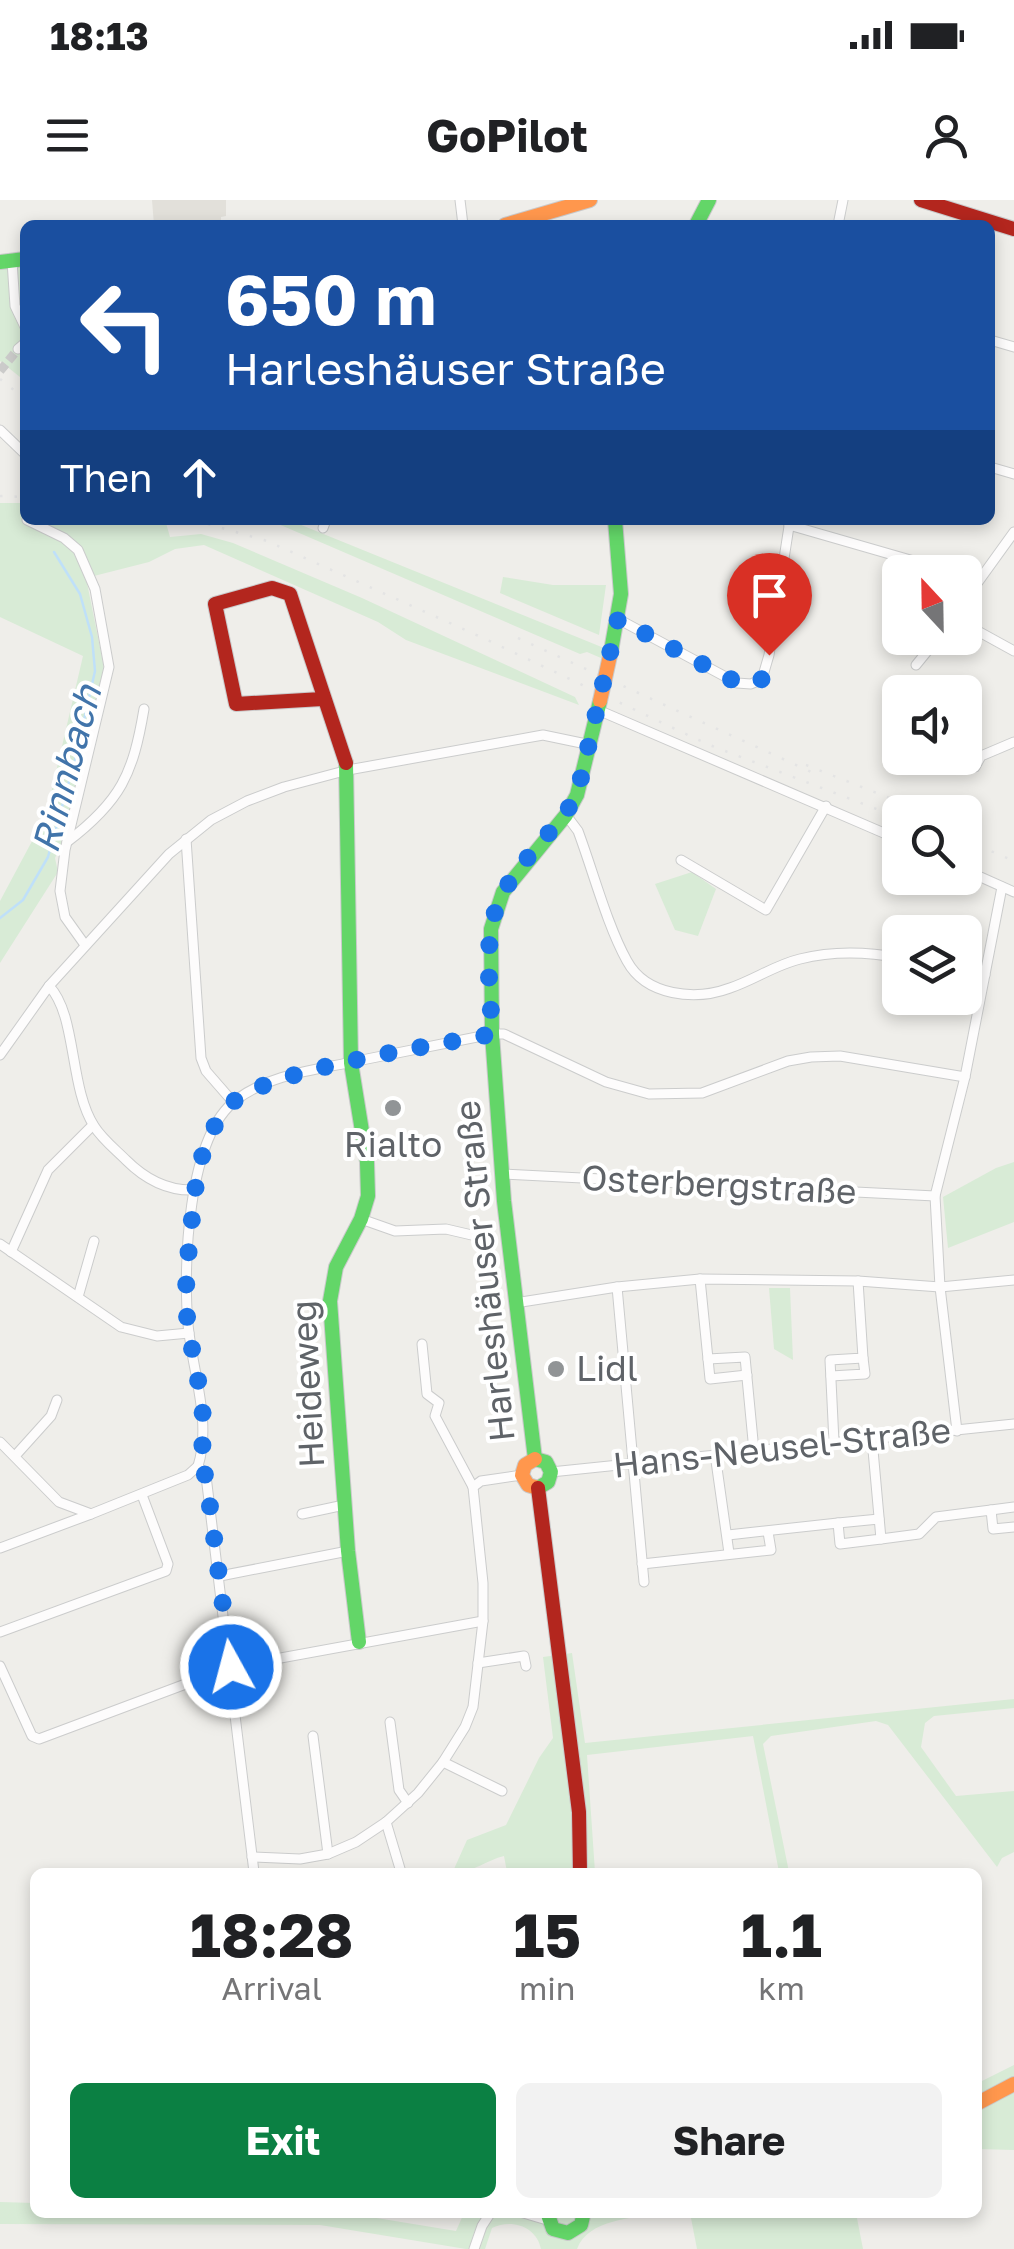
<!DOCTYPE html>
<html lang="en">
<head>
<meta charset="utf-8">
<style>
  :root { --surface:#fff; --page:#f2f2f2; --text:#202124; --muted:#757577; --accent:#0b8043 }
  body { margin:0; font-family:"Golos Text",sans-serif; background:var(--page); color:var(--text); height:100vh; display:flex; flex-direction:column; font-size:38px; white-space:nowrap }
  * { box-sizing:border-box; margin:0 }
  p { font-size:32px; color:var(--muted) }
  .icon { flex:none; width:55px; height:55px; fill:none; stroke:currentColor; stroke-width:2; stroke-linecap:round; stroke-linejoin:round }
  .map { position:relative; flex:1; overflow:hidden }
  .side { position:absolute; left:30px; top:1668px; width:952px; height:350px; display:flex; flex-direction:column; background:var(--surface); border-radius:15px; box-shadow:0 5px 15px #0003 }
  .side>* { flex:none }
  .guide { position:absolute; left:20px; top:20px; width:975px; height:305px; border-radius:15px; box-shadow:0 5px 15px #0003; background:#1a4fa0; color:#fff; overflow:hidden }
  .needle { width:65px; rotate:338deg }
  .tools { position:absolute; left:882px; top:355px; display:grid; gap:20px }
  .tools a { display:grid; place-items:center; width:100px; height:100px; border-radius:15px; background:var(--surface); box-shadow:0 5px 15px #0003; font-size:50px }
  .pin { position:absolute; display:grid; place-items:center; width:85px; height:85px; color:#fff; margin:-102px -42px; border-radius:50% 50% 50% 0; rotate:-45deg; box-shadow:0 0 10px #0007 }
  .pin .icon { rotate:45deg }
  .me { position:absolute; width:110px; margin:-55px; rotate:353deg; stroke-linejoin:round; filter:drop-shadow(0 0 8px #0008) }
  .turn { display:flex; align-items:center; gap:35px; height:210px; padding:0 40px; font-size:45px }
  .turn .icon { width:130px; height:130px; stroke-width:2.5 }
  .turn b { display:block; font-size:70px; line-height:85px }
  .then { display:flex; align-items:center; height:95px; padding:0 40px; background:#0003; gap:20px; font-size:38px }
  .eta { display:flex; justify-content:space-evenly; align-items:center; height:170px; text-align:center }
  .eta b { font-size:60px; font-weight:700; line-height:70px }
  .button { display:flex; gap:20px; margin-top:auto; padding:20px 40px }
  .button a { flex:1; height:115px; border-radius:15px; background:var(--accent); color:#fff; font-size:40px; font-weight:700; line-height:115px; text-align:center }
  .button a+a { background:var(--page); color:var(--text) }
  .status { display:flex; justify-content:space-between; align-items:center; height:70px; padding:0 50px; background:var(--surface); direction:ltr }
  .status svg { height:28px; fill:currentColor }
  header { display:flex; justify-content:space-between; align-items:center; height:130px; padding:0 40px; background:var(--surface); font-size:45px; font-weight:700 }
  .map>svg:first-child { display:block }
  .education { fill:#e2e0da }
  .green { fill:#d8ebd6 }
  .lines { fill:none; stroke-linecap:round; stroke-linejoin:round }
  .stream { stroke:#bfe0f9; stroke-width:2.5 }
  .street-tunnel { stroke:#cbcbca; stroke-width:9; stroke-dasharray:9 4.5; stroke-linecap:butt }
  .street-casing { stroke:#cbcccc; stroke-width:11 }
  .fast-casing { stroke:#cacacb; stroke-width:16 }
  .slow-casing { stroke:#cacacb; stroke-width:16 }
  .jam-casing { stroke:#cacacb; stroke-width:16 }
  .street { stroke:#fdfcfc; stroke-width:9 }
  .fast { stroke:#63d668; stroke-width:14 }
  .slow { stroke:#ff974d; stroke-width:14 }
  .jam { stroke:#b3261e; stroke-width:14 }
  .rail { stroke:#e4e4e4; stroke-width:2.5; stroke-dasharray:2.5 12; stroke-linecap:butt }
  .slow-bridge-casing { stroke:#cacacb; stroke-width:16; stroke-linecap:butt }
  .slow-bridge { stroke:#ff974d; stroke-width:14 }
  .route { stroke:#1a73e8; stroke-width:18; stroke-dasharray:0 32.4 }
  .poi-dot { fill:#919496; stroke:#fff; stroke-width:4 }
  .labels { text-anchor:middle; stroke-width:8; stroke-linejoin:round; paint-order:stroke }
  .poi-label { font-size:35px; fill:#5f6368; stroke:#fff }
  .street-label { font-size:35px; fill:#5f6368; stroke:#fff }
  .water-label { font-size:38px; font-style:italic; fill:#4174aa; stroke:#fff }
</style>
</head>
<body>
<div class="status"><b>18:13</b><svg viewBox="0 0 49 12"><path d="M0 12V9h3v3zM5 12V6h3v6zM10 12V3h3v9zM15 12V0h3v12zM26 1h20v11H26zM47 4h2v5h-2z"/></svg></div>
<header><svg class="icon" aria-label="menu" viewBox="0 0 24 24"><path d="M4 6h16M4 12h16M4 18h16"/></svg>GoPilot<svg class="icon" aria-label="person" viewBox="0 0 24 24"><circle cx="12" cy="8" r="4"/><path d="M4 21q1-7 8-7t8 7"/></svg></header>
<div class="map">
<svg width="1014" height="2049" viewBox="0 0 1014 2049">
  <rect width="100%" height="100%" fill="#efeeea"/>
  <!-- education -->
  <polygon class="education" points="152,0 226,0 226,16 221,17 221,25 154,25"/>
  <!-- green -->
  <g class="green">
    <polygon points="25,51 25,181 0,161 0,55"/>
    <polygon points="0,303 25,303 25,320 147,320 166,323 170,337 201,334 233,343 362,398 575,497 579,505 406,440 378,422 204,345 175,349 149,362 86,378 104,467 63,640 55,658 58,672 0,763 0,701 46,615 83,456 0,417"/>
    <polygon points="269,320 289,320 604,448 601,458 587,452 580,454"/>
    <polygon points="503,377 553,385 606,385 599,435 500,393"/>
    <polygon points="692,672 716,689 698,736 675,730 655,684"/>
    <polygon points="1014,962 1014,1022 948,1048 943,997 996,968"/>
    <polygon points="769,1088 790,1088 793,1160 774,1149"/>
    <path d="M572 1453 585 1543 1014 1499V1508L934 1516 925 1523 921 1547 956 1596 1014 1591V1652L1002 1658 997 1667 888 1525 876 1521 771 1536 763 1544 789 1672H779L753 1536 587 1555 595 1672H507L504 1656C487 1660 474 1672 456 1672L454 1669 467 1640 506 1625 539 1558 553 1538 543 1457Z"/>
    <polygon points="1014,1865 1014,1950 978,1949 978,1883"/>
    <path d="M0 2002 35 2003V2012L346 2013 456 2031 464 2013H661C634 2018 588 2019 577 2049H541C537 2027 512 2018 492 2028L485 2049H466L320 2025 0 2024Z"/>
    <polygon points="690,2013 856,2013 863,2049 697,2049"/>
  </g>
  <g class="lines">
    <!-- stream -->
    <polyline class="stream" points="0,718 23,700 48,657 75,560 95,471 92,437 80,394 54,352"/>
    <!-- street-tunnel -->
    <polyline class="street-tunnel" points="0,171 18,149"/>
    <defs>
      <g id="street">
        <polyline points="460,0 463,25"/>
        <polyline points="838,25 843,0"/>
        <polyline points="12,61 15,106 25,127"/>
        <polyline points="990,140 1014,147"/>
        <polyline points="18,149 25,143"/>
        <polyline points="0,230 25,254"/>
        <polyline points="990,267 1014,274"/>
        <polyline points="27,320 64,338 78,350 95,389 109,467 65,650 60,691 65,717 85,745"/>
        <polyline points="789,325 952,372"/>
        <polyline points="323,328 326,320"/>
        <polyline points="965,400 1014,332"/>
        <polyline points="618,419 737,483 751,484 762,479 769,455 790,320"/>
        <polyline points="965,424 1014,451"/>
        <polyline points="916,465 938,438"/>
        <polyline points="598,510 900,640"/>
        <polyline points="975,567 981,556 1014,542"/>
        <path d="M566 615 578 631C593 671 607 725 627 761 646 796 695 801 730 788 754 780 775 765 800 759 832 751 868 752 900 758"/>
        <polyline points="186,639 201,858 206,871 233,902"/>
        <path d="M67 642C121 601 133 574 144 509"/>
        <polyline points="681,660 766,710 826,606"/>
        <polyline points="965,670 1014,692"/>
        <polyline points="965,771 985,775"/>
        <path d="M49 786C77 815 69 887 94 926 102 939 115 949 126 960 145 979 167 991 194 990"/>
        <polyline points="0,855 49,786 169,654 211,620 247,601 284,587 348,570 543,535 591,545"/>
        <polyline points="502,974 935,996"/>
        <polyline points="361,1019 395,1031 446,1029 476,1036"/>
        <polyline points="0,1044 121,1127 157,1136 189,1133"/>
        <polyline points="11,1052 48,970 93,925"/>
        <polyline points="700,1079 708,1159 745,1157 754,1251"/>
        <polyline points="617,1087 644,1382"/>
        <polyline points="78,1097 94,1041"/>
        <polyline points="515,1103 617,1087 700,1079 858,1081 940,1087 1014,1080"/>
        <polyline points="422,1144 427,1194 439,1203 435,1216 473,1287"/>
        <polyline points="708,1159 710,1179 747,1175"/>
        <polyline points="831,1176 865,1174 863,1158"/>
        <polyline points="957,1231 940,1087 935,996 965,877 1002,687"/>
        <polyline points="0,1242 59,1302 91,1314 188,1275 198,1266"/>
        <polyline points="834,1242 830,1160 863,1158 858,1081"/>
        <polyline points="715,1254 729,1353"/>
        <polyline points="15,1256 51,1216 57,1200"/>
        <path d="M198 1266C212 1221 192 1171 188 1124 183 1067 187 937 236 900 270 874 316 870 357 861 402 852 447 843 492 834H504L606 882 649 894 702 893 788 861 811 857 840 856 965 877"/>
        <polyline points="198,1266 206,1276 254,1672"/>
        <polyline points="551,1272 1014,1224"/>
        <polyline points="991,1310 1014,1307"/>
        <polyline points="302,1314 344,1305"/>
        <polyline points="838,1323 879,1319"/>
        <polyline points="728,1335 838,1323 840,1344 881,1339 872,1239"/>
        <polyline points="881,1339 919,1334 936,1317 991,1310 993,1329 1014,1327"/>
        <polyline points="0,1348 91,1314"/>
        <polyline points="642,1364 771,1350 768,1332"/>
        <polyline points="220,1376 348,1351"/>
        <polyline points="0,1432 166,1371 168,1364 142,1295"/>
        <polyline points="478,1463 524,1456 526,1466"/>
        <polyline points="0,1466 32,1536 39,1539 231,1467 483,1421"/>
        <polyline points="390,1522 399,1590 408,1603"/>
        <polyline points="313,1536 328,1654"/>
        <polyline points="443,1562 502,1591"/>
        <polyline points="386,1622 401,1672"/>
        <polyline points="252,1657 300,1659 328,1654 356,1642 386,1622 418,1593 443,1562 465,1527 473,1507 483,1421 483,1383 473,1287 481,1281 522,1275"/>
        <polyline points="520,2012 547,2020"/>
        <polyline points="474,2049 482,2026 491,2012"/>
      </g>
      <g id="fast">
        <polyline points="696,25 709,0"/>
        <polyline points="0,62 25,59"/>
        <polyline points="611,451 621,394 615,320"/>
        <polyline points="346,563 351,863 367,962 368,996 361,1019 336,1067 330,1101 348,1351 359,1442"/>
        <polyline points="535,1259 504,1001 492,834 491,729 503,692 566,615 577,595 600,501"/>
        <polyline points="535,1259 546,1262 551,1272 548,1282 538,1288"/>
        <polyline points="547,2012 553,2029 568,2033 581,2025 584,2012"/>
      </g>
      <g id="slow">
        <polyline points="505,25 590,0"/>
        <polyline points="535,1259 525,1265 522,1275 528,1285 538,1288"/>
        <polyline points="978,1903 1014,1884"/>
      </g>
      <g id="jam">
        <polyline points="921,0 1014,29"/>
        <polyline points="322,499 236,504 215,404 272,388 290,394 346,563"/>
        <polyline points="538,1288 579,1612 580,1672"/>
      </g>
    </defs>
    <!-- street casing -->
    <use href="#street" class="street-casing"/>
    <!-- fast casing -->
    <use href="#fast" class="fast-casing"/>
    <!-- slow casing -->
    <use href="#slow" class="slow-casing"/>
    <!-- jam casing -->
    <use href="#jam" class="jam-casing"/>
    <!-- street -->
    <use href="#street" class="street"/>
    <!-- fast -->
    <use href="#fast" class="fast"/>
    <!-- slow -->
    <use href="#slow" class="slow"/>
    <!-- jam -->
    <use href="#jam" class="jam"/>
    <!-- rail -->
    <g class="rail">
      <polyline points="0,179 25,199"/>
      <polyline points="0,296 25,297"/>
      <polyline points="194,320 267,341 481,437 707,544 900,618"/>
      <polyline points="518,438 818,575"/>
      <polyline points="806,565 925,612"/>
      <polyline points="965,640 1014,661"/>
    </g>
    <defs>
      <polyline id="slow-bridge" points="600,501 611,451"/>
    </defs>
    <!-- slow-bridge casing -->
    <use href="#slow-bridge" class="slow-bridge-casing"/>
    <!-- slow-bridge -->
    <use href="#slow-bridge" class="slow-bridge"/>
  </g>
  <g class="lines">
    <!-- route -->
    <path class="route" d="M231 1467 206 1276 198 1266C213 1219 192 1165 187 1116 184 1083 189 1051 192 1018 196 977 201 937 230 905 264 869 436 846 492 834 491 791 481 735 502 695 521 658 556 631 577 595L618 419 738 483 751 484 762 479 769 455"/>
  </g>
  <!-- markers -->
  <g class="poi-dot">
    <circle cx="393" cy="908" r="10"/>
    <circle cx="556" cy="1169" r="10"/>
  </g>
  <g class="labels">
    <!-- poi labels -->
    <g class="poi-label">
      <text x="393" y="957">Rialto</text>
      <text x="576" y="1181" text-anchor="start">Lidl</text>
    </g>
    <!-- street labels -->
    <g class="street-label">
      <text transform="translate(719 985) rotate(3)" y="12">Osterbergstraße</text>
      <text transform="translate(485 1071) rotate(-96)" y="12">Harleshäuser Straße</text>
      <text transform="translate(308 1184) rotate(-93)" y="12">Heideweg</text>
      <text transform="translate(782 1248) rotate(-6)" y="12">Hans-Neusel-Straße</text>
    </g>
    <!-- water labels -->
    <g class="water-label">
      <text transform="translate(67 569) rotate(-75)" y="13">Rinnbach</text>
    </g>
  </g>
</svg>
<div class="tools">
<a><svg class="needle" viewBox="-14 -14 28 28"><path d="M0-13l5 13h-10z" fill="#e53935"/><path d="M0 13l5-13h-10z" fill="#757577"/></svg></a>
<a><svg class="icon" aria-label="sound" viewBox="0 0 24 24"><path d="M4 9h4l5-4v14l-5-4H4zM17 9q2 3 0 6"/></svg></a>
<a><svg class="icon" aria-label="search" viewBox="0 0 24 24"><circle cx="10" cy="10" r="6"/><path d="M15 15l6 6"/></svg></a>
<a><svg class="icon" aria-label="layers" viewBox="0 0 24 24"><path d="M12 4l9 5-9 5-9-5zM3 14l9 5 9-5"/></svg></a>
</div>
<div class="pin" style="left:769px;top:455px;background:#d93025"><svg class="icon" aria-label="arrive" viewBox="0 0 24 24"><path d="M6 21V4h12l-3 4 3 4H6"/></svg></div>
<svg class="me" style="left:231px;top:1467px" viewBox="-20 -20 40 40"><circle r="17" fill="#1a73e8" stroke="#fff" stroke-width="3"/><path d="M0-11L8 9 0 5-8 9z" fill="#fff"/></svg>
<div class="guide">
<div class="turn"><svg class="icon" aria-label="left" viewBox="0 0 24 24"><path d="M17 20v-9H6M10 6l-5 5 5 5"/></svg><div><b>650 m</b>Harleshäuser Straße</div></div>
<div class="then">Then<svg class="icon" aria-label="ahead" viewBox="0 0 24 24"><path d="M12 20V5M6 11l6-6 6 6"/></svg></div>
</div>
<section class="side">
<div class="eta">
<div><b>18:28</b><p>Arrival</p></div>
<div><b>15</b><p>min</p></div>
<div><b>1.1</b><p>km</p></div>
</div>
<div class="button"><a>Exit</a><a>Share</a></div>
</section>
</div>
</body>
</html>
